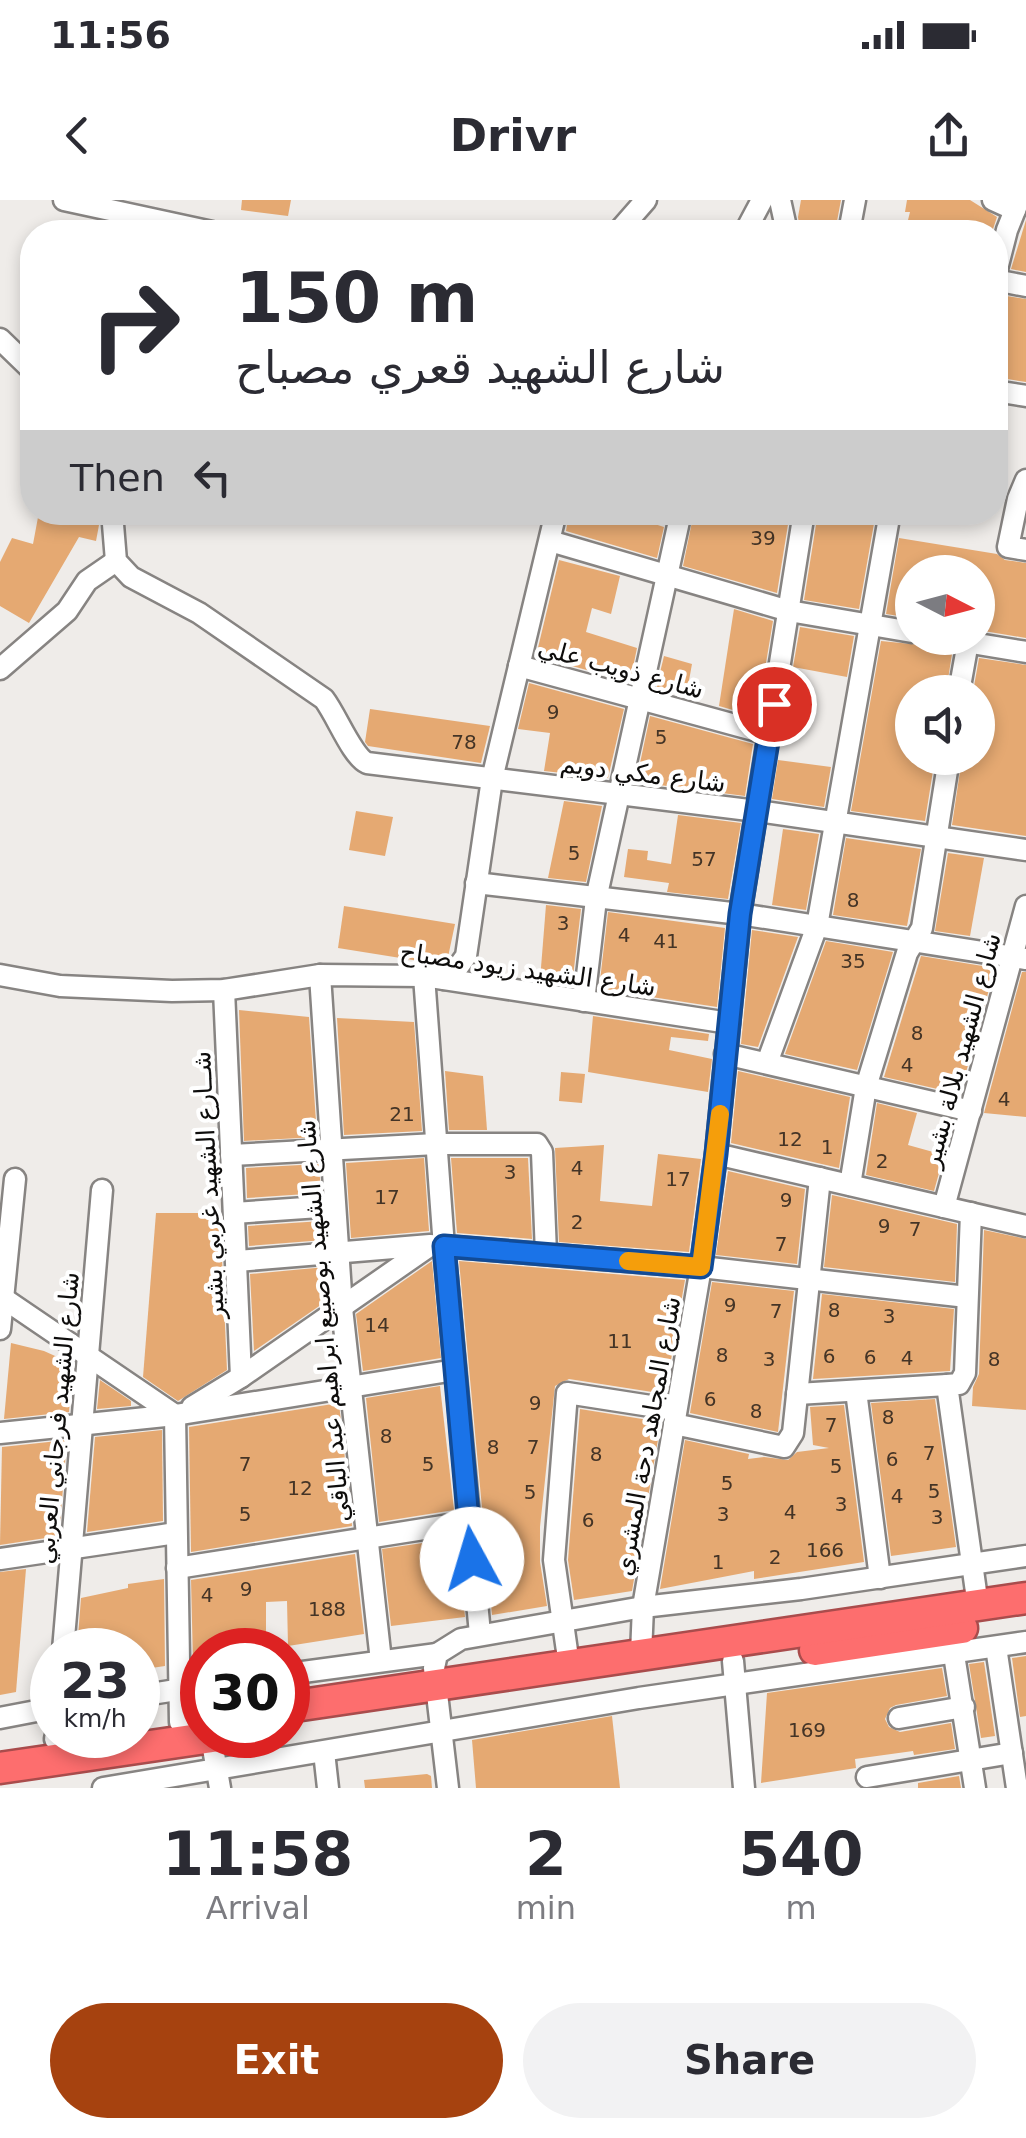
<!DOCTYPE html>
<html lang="en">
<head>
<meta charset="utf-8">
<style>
  :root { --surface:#fff; --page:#f2f2f3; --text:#2b2b33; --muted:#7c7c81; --accent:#a6420f }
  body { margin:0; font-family:"DejaVu Sans",Vazirmatn,sans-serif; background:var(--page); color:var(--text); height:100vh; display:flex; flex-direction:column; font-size:38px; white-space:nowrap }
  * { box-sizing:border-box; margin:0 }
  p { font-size:32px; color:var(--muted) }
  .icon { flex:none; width:55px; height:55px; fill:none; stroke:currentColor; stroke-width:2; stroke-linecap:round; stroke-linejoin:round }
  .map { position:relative; height:1588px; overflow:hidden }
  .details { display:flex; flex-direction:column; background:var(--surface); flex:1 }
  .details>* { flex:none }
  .guide { position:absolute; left:20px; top:20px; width:988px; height:305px; border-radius:40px; box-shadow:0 5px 15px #0003; background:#fff; color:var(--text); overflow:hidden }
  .needle { width:65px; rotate:96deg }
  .fabs { position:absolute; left:895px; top:355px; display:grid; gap:20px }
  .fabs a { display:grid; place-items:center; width:100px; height:100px; border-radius:50%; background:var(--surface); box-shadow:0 5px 15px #0003; font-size:50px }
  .speed { position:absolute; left:30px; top:1428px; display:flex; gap:20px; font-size:50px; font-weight:700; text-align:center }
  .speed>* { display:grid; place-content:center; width:130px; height:130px; border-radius:50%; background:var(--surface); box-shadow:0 5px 15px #0003; line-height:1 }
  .speed small { font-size:25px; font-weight:400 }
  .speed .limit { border:15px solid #d22; background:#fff; color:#111 }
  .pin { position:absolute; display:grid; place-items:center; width:85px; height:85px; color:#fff; margin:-42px; border:5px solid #fff; border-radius:50%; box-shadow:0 2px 10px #0007 }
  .me { position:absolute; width:110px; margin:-55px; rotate:354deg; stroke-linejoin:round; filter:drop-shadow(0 0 8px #0008) }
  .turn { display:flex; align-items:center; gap:35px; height:210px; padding:0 50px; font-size:45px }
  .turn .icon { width:130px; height:130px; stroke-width:2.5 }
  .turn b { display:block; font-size:70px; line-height:85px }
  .then { display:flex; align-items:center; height:95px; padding:0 50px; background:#0003; gap:20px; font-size:38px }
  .eta { display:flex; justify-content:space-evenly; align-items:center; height:170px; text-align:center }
  .eta b { font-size:60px; font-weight:700; line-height:70px }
  .primary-button { display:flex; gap:20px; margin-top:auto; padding:20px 50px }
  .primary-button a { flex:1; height:115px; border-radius:60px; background:var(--accent); color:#fff; font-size:40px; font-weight:700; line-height:115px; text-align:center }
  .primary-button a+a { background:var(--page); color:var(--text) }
  .status { display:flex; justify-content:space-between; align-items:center; height:70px; padding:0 50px; background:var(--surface); direction:ltr }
  .status svg { height:28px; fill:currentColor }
  header { display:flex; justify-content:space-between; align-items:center; height:130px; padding:0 50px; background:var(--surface); font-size:45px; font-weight:700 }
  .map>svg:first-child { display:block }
  .building { fill:#e5a972 }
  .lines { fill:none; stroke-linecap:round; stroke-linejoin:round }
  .minor-casing { stroke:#878482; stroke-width:25 }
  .highway-casing { stroke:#a94c4c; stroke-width:35 }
  .minor { stroke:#fff; stroke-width:20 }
  .highway { stroke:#fd6e6e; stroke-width:30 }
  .route-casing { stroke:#114b97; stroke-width:25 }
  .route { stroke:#1a73e8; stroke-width:18 }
  .slow { stroke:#f59e0b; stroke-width:18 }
  .labels { text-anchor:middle; stroke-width:8; stroke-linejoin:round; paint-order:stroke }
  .number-label { font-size:20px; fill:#443426 }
  .street-label { font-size:25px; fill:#0e0d0c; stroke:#fff }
</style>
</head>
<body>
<div class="status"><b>11:56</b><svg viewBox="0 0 49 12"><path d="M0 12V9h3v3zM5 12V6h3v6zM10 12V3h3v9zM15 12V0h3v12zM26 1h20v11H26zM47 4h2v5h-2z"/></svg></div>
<header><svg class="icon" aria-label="back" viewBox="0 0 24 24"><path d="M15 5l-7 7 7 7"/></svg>Drivr<svg class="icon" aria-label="share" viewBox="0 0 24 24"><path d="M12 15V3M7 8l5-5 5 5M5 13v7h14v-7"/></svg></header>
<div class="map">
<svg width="1026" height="1588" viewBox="0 0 1026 1588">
  <rect width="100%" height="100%" fill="#efece9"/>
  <!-- building -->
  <g class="building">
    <polygon points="242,0 291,0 288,16 241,10"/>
    <polygon points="801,0 841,0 835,32 800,31 798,17"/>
    <polygon points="907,0 970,0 997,17 992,32 905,32 910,12 905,12"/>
    <polygon points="1026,20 1026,72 1011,69"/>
    <polygon points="1000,95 1026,99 1026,182 995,177 995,114"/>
    <polygon points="39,312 98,312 99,325 96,341 79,337 29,423 0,406 0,362 12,338 33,344"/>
    <polygon points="569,312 617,312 664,327 657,358 566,331"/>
    <polygon points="694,312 790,312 777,393 683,366"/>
    <polygon points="818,312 876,312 859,409 804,400"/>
    <polygon points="899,338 997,354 1005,360 1026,363 1026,438 978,430 978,372 912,372 912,418 886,414"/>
    <polygon points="559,360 620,376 611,414 592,408 586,432 637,448 630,482 536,456"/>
    <polygon points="734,409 773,421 757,517 719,506"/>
    <polygon points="800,427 854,436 847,477 793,467"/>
    <polygon points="881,441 931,446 952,454 946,492 912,492 912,558 935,558 925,621 851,611"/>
    <polygon points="664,456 692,464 686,497 656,489"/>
    <polygon points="979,458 1026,465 1026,636 952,625 962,558 978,558 978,492 973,492"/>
    <polygon points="529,483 624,509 608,578 544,571 550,533 518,529"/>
    <polygon points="370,509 490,526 481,563 368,546 365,542"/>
    <polygon points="650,516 753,544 745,596 636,582"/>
    <polygon points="778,560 831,567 824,607 772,599"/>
    <polygon points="564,601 602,606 586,682 548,678"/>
    <polygon points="356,611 393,617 385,656 349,650"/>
    <polygon points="678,615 741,623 728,699 667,692 669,683 624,677 628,649 648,651 647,660 671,664"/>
    <polygon points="783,629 819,634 806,710 772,705"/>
    <polygon points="846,638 921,649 907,726 833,715"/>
    <polygon points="948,653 984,658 970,736 935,731"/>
    <polygon points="546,705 581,709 572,785 540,780"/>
    <polygon points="344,706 455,724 448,757 438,764 338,748"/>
    <polygon points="608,712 725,728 717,807 599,789"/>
    <polygon points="752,730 798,737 758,847 741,844"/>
    <polygon points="826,741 893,752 857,870 785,854"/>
    <polygon points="921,756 995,768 960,894 884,877"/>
    <polygon points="1022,772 1026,772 1026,917 984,913"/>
    <polygon points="239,810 309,817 317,937 244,941"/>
    <polygon points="593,816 709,834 708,841 671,837 669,850 712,859 708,892 588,872"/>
    <polygon points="337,818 414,822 422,931 344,935"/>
    <polygon points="445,871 483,876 487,930 449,930"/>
    <polygon points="738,871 850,897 839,968 731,943"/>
    <polygon points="561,872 585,874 582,903 559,901"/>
    <polygon points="877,903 917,913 908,945 944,955 934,991 866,975"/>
    <polygon points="604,945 600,1001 652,1006 658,954 701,959 689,1052 559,1042 555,948"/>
    <polygon points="424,958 429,1031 351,1038 346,963"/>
    <polygon points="451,958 528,958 532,1039 457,1033"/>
    <polygon points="319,964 321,993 247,998 246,968"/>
    <polygon points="728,971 805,989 797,1064 716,1055"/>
    <polygon points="832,995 957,1024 955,1082 824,1067"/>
    <polygon points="156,1013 220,1013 227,1170 178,1201 143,1177"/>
    <polygon points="322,1021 324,1040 249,1046 248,1026"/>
    <polygon points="984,1030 1026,1039 1026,1210 972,1206 973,1187 979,1174"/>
    <polygon points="432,1061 441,1158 363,1171 356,1114"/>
    <polygon points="459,1061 685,1080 665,1194 569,1179 555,1186 540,1327 540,1362 547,1406 492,1415"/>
    <polygon points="326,1067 328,1100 254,1151 250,1074"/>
    <polygon points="712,1082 794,1091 778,1232 690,1213"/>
    <polygon points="822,1094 954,1109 950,1171 813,1179"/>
    <polygon points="11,1143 44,1151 73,1164 69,1212 4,1219"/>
    <polygon points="100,1180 131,1201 131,1206 97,1209"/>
    <polygon points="440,1186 454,1310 379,1322 366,1198"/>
    <polygon points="935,1199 956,1347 891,1356 871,1203"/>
    <polygon points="339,1203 352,1326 191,1352 189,1227"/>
    <polygon points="844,1205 864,1362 754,1379 754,1371 660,1389 685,1240 749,1254 748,1259 764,1257 788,1260 797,1252 829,1248 813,1245 810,1207"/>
    <polygon points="580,1209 661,1222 632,1391 574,1400 568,1360"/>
    <polygon points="162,1230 163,1321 87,1332 95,1237"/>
    <polygon points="67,1240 59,1336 0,1345 2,1247"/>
    <polygon points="457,1338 465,1417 391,1426 382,1349"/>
    <polygon points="355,1354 364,1434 288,1446 287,1401 266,1402 266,1450 202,1450 202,1462 193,1463 191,1380"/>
    <polygon points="26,1369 16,1492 0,1495 0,1372"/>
    <polygon points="164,1379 165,1466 138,1470 138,1450 77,1450 81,1398 128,1388 128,1384"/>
    <polygon points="1026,1456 1026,1516 1020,1517 1012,1458"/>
    <polygon points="984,1462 995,1536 981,1538 969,1464"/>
    <polygon points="942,1468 947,1496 896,1505 890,1508 885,1519 889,1527 900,1532 951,1523 955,1549 914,1555 913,1551 855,1559 856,1568 761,1583 767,1493"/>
    <polygon points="612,1516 620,1588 476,1588 472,1540"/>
    <polygon points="427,1574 431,1576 432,1588 365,1588 364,1580"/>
    <polygon points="959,1576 961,1588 918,1588 918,1583"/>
  </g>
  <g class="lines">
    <defs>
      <g id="minor">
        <polyline points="64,0 212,32"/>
        <polyline points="780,0 787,32"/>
        <polyline points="993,0 1015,10"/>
        <polyline points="618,32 646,0"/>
        <polyline points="745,32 762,0"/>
        <polyline points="849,32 855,0"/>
        <polyline points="995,77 1007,30 1019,0"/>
        <polyline points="995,80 1026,86"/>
        <polyline points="0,139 32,170"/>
        <polyline points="995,191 1026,196"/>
        <polyline points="1026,280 1018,299 1008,347 1026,350"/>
        <path d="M112 312 116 361 131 377 199 413 324 499C337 516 352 556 367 563L757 611 1026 650"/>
        <polyline points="550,341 789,411 912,432"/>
        <polyline points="941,438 1026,452"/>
        <polyline points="519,466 768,534"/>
        <polyline points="0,469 67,411 87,381 116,361"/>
        <polyline points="959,492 968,442"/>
        <polyline points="476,683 740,714 1026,759"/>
        <polyline points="0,775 60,786 172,791 224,790 320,775 424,776 729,823"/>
        <polyline points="320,775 342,1108 381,1461"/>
        <polyline points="424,776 444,1047 480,1434"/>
        <polyline points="444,779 453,774 466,756 492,579 556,312"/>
        <polyline points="224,790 241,1177"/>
        <polyline points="584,801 596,699 681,312"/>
        <polyline points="725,854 971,911"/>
        <polyline points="767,863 817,726 890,312"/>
        <polyline points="716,954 1026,1026"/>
        <polyline points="231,955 436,944 537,944 542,952 546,1054"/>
        <polyline points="850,985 866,887 907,753 922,728 949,558"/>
        <polyline points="944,1007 1026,706"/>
        <polyline points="234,1013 334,1006"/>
        <polyline points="971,1013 965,1173 959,1184 947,1185 978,1406"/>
        <polyline points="237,1061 430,1045 701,1067 967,1097"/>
        <polyline points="0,1096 175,1215"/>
        <polyline points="0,1129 15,979"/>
        <polyline points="856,1191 880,1378"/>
        <polyline points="797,1194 947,1185"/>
        <polyline points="192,1207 241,1177 428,1047"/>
        <polyline points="175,1215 180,1522"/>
        <polyline points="674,1224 784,1247 793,1233 820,978"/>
        <polyline points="0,1233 175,1215 455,1170"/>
        <polyline points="0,1359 176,1333"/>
        <polyline points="177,1368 468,1322"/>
        <polyline points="952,1442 975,1588"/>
        <polyline points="996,1447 1017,1588"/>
        <polyline points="63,1450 102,990"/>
        <polyline points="641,1454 643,1407 701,1067 716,954 740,714 804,312"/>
        <polyline points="733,1461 744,1588"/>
        <polyline points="569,1465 554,1360 567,1193 676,1210"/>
        <polyline points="288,1474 437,1454"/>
        <polyline points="138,1496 202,1486"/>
        <polyline points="0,1518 52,1508"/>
        <polyline points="899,1518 964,1507"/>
        <polyline points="211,1537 220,1588"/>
        <polyline points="55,1539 56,1535"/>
        <polyline points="324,1552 328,1588"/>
        <polyline points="867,1577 1012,1553"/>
        <polyline points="103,1588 639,1498 1026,1442"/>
        <polyline points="448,1588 434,1468 437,1454 461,1439 643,1407 801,1389 1026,1356"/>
      </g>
      <g id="highway">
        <polyline points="815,1450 962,1428"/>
        <polyline points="288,1507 1026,1398"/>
        <polyline points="0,1568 226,1535"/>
      </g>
    </defs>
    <!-- minor casing -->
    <use href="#minor" class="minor-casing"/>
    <!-- highway casing -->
    <use href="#highway" class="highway-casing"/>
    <!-- minor -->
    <use href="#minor" class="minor"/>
    <!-- highway -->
    <use href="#highway" class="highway"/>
  </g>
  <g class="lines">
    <defs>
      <polyline id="route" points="472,1359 444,1046 701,1067 716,954 740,714 774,504"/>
    </defs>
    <!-- route casing -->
    <use href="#route" class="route-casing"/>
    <!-- route -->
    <use href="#route" class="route"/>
    <!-- slow -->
    <polyline class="slow" points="628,1061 701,1067 720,914"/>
  </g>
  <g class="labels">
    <!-- number labels -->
    <g class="number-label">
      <text x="763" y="345">39</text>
      <text x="553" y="519">9</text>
      <text x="661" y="544">5</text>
      <text x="464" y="549">78</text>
      <text x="574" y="660">5</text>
      <text x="704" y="666">57</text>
      <text x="853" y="707">8</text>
      <text x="563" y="730">3</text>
      <text x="624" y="742">4</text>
      <text x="666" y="748">41</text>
      <text x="853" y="768">35</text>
      <text x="917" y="840">8</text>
      <text x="907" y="872">4</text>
      <text x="1004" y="906">4</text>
      <text x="402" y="921">21</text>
      <text x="790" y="946">12</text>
      <text x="827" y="954">1</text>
      <text x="882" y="968">2</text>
      <text x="577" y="975">4</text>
      <text x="510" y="979">3</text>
      <text x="678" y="986">17</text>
      <text x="387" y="1004">17</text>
      <text x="786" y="1007">9</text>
      <text x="577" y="1029">2</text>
      <text x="884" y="1033">9</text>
      <text x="915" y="1036">7</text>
      <text x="781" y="1051">7</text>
      <text x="730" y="1112">9</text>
      <text x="834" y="1117">8</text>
      <text x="776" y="1118">7</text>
      <text x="889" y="1123">3</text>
      <text x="377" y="1132">14</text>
      <text x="620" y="1148">11</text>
      <text x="722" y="1162">8</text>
      <text x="829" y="1163">6</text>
      <text x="870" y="1164">6</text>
      <text x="907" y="1165">4</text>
      <text x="769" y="1166">3</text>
      <text x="994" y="1166">8</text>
      <text x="710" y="1206">6</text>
      <text x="535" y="1210">9</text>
      <text x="756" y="1218">8</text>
      <text x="888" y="1224">8</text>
      <text x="831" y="1232">7</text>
      <text x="386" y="1243">8</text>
      <text x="493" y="1254">8</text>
      <text x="533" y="1254">7</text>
      <text x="929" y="1260">7</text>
      <text x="596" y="1261">8</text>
      <text x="892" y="1266">6</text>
      <text x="245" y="1271">7</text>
      <text x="428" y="1271">5</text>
      <text x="836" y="1273">5</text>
      <text x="727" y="1290">5</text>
      <text x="300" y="1295">12</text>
      <text x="934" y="1298">5</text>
      <text x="530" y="1299">5</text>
      <text x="897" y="1303">4</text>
      <text x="841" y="1311">3</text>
      <text x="790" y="1319">4</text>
      <text x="245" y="1321">5</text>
      <text x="723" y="1321">3</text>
      <text x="937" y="1324">3</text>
      <text x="588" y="1327">6</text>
      <text x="825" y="1357">166</text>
      <text x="775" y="1364">2</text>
      <text x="718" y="1369">1</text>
      <text x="246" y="1396">9</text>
      <text x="207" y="1402">4</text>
      <text x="327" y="1416">188</text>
      <text x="807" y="1537">169</text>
    </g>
    <!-- street labels -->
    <g class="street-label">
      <text transform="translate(621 468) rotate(15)" y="9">شارع ذويب علي</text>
      <text transform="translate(643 573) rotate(7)" y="9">شارع مكي دويم</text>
      <text transform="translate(528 769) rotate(8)" y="9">شارع الشهيد زيود مصباح</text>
      <text transform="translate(961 850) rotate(-75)" y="9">شارع الشهيد بلالة بشير</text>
      <text transform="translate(208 985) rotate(-93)" y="9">شــارع الشهيد غربي بشير</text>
      <text transform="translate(323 1121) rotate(-95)" y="9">شارع الشهيد بوصبيع ابراهيم عبد الباقي</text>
      <text transform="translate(57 1218) rotate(-85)" y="9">شارع الشهيد فرجاني العربي</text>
      <text transform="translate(647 1236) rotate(-80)" y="9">شارع المجاهد دحة المشري</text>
    </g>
  </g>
</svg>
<div class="fabs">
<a><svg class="needle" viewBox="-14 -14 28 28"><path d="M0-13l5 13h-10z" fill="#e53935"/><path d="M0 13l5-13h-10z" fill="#7c7c81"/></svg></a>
<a><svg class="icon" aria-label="sound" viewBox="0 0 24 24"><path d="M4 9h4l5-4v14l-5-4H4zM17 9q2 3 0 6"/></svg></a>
</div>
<div class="speed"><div>23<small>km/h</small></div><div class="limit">30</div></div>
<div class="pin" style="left:774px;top:504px;background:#d93025"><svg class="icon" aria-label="arrive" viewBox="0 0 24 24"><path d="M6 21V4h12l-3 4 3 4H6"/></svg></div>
<svg class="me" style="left:472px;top:1359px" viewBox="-20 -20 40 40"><circle r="19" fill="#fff"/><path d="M0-13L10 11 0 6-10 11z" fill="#1a73e8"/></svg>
<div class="guide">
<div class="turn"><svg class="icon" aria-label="right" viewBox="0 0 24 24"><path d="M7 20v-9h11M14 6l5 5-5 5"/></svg><div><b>150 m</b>شارع الشهيد قعري مصباح</div></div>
<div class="then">Then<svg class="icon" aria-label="left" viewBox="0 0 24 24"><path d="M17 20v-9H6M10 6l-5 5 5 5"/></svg></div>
</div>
</div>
<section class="details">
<div class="eta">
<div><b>11:58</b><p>Arrival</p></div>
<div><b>2</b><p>min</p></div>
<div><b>540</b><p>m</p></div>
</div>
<div class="primary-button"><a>Exit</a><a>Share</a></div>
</section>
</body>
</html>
